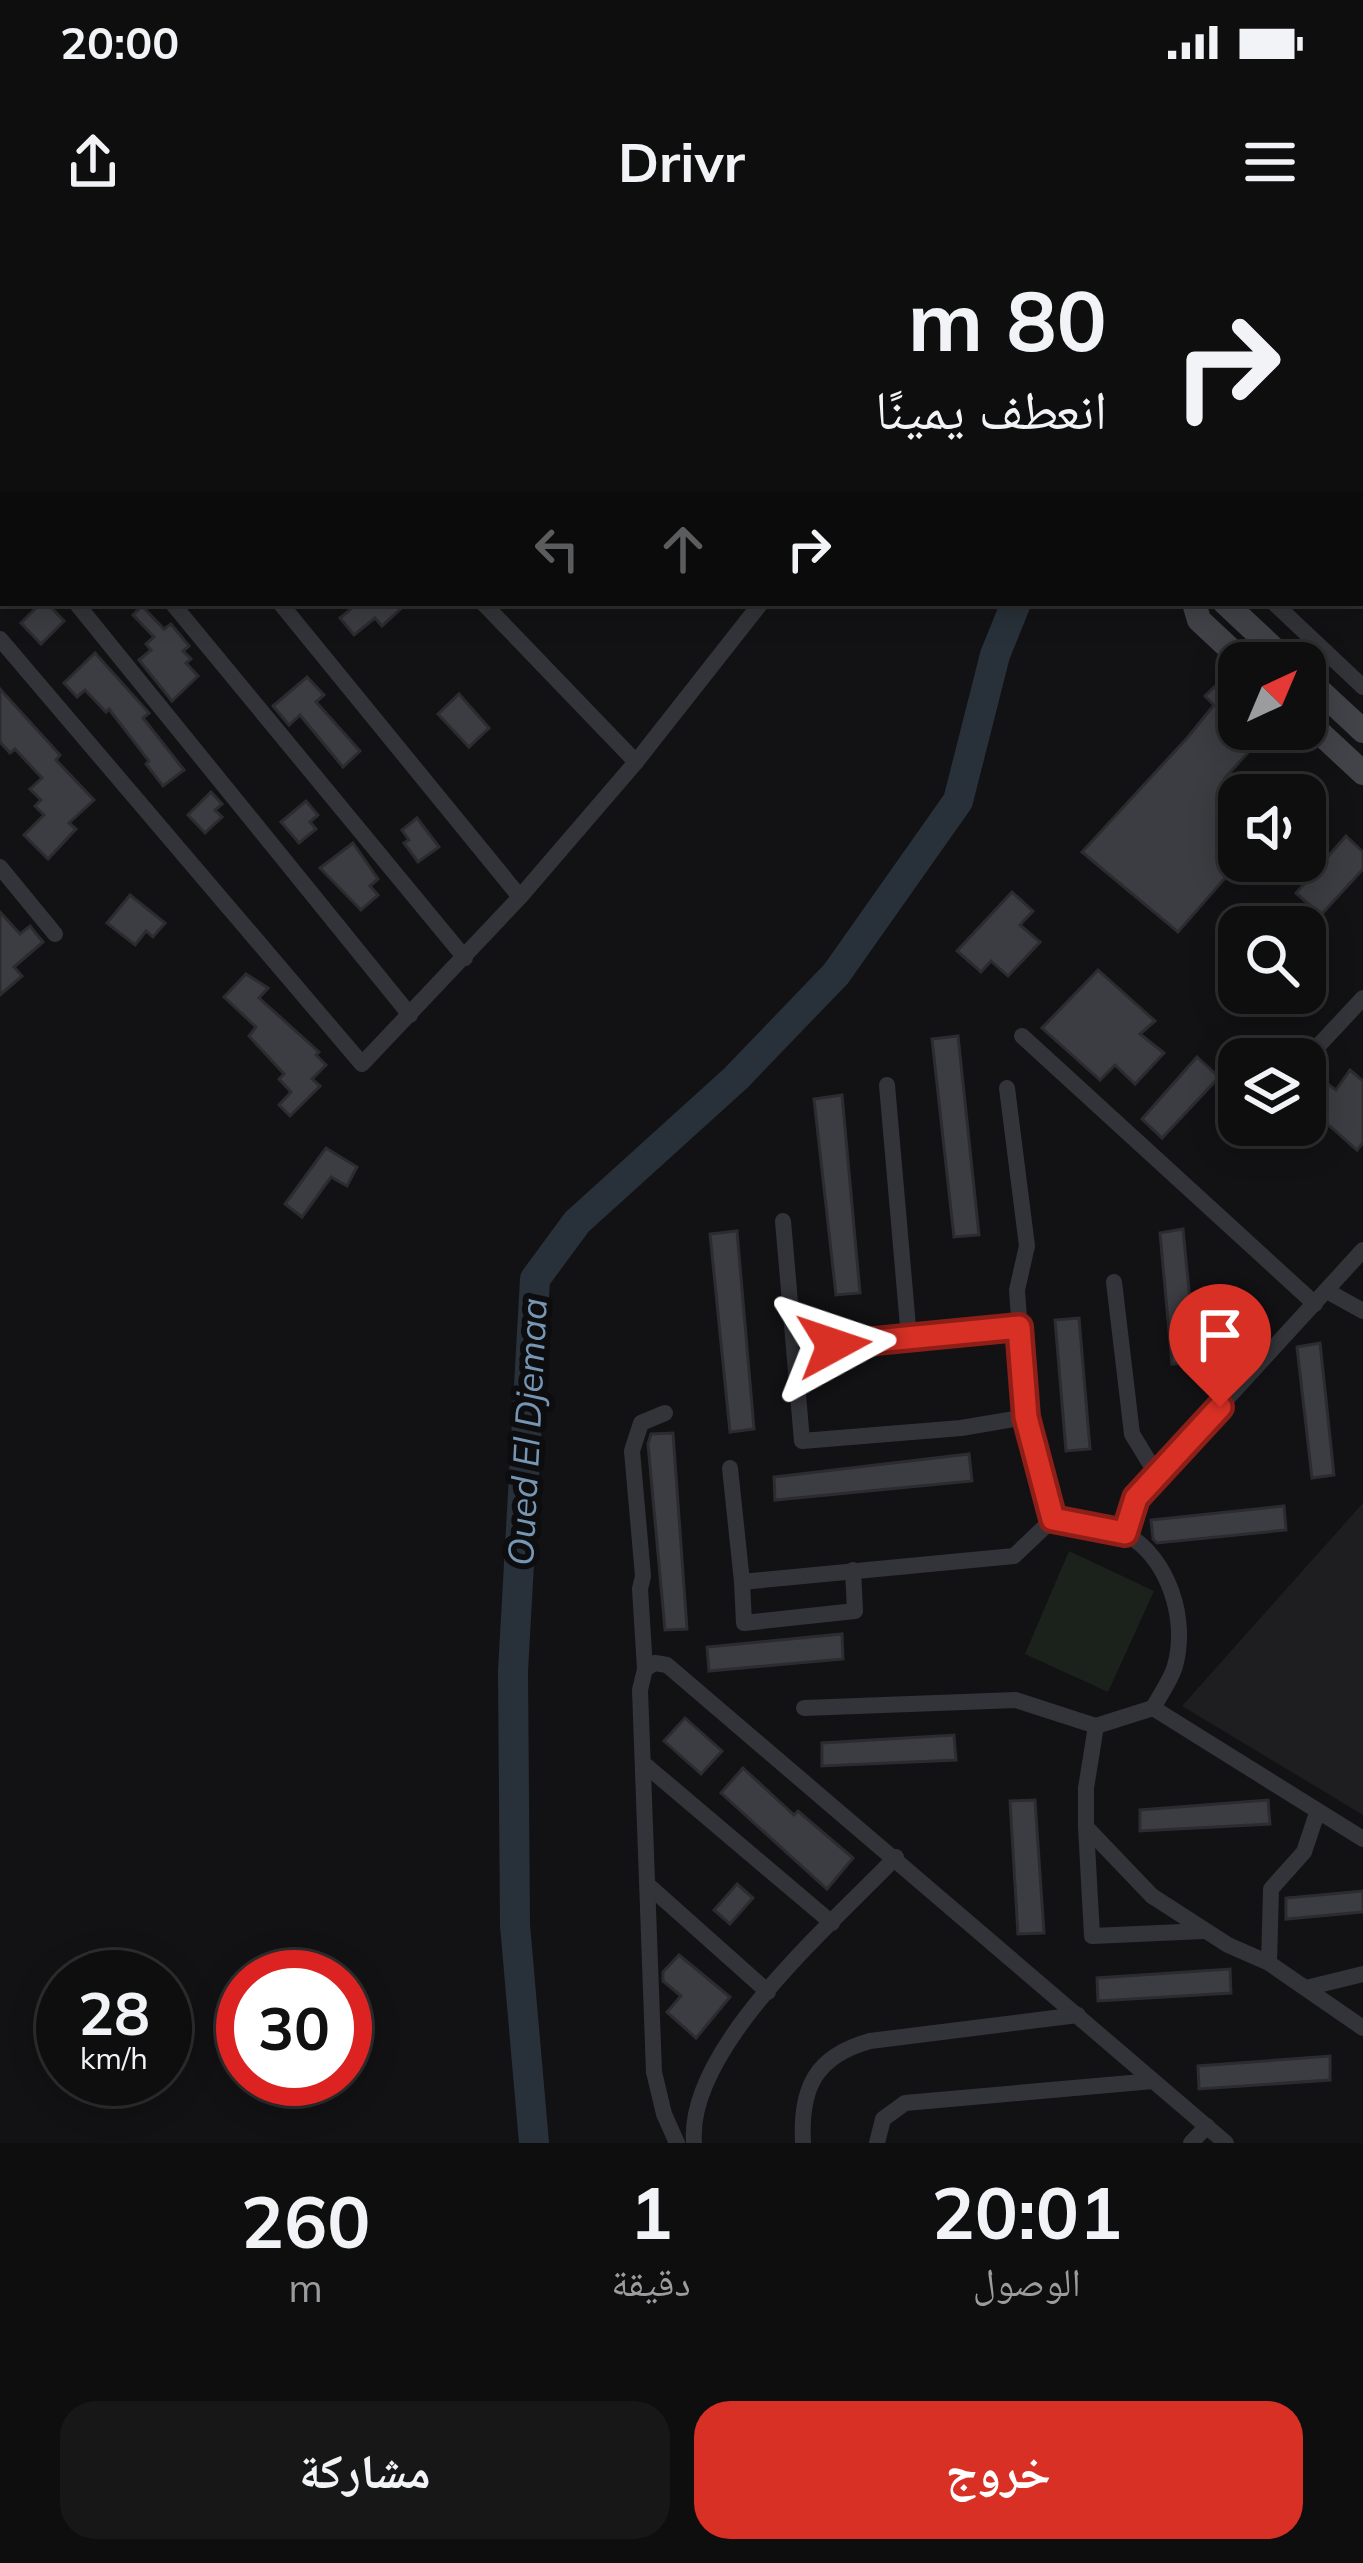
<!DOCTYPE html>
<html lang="ar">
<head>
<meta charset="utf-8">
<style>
  :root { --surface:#0e0e0f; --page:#171718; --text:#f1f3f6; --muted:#9b9c9e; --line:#2e2e2f; --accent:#d93025 }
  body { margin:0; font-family:Mulish,"Noto Naskh Arabic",sans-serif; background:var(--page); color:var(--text); direction:rtl; height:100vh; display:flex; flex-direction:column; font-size:45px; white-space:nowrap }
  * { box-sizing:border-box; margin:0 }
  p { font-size:39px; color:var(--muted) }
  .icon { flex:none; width:66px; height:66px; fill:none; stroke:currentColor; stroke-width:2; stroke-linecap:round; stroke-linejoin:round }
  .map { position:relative; height:1903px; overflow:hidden; direction:ltr }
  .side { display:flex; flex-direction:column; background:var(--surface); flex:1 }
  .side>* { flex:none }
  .banner { position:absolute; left:0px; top:0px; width:1365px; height:366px; box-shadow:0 6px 30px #0003,0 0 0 3px var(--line); direction:rtl; background:#0e0e0f; color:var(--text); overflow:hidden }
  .needle { width:78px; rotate:44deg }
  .fabs { position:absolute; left:1218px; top:402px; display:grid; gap:24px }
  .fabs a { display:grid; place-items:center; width:108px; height:108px; border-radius:24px; background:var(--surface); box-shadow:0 6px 30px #0003,0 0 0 3px var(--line); font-size:60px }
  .speed { position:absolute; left:36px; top:1710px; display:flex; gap:24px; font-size:60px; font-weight:700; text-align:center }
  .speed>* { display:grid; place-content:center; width:156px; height:156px; border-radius:50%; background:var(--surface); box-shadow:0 6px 30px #0003,0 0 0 3px var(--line); line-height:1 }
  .speed small { font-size:30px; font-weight:400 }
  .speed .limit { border:18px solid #d22; background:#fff; color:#111 }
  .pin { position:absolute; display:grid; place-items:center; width:102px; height:102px; color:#fff; margin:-123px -51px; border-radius:50% 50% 50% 0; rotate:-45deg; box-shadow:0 0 12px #0007 }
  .pin .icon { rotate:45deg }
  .me { position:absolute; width:132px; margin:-66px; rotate:85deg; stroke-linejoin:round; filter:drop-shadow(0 0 9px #0008) }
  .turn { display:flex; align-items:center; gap:42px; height:252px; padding:0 60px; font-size:54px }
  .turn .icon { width:156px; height:156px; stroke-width:2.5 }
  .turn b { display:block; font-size:84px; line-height:102px }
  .lanes { display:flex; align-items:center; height:114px; padding:0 60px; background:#0003; justify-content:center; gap:60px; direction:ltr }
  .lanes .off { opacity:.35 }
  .eta { display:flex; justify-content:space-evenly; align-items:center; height:204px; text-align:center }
  .eta b { font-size:72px; font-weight:700; line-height:84px }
  .button { display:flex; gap:24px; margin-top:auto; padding:24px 60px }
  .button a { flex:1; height:138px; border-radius:36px; background:var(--accent); color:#fff; font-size:48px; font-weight:700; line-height:138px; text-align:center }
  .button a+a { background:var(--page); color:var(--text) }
  .status { display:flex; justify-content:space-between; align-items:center; height:84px; padding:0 60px; background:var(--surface); direction:ltr }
  .status svg { height:33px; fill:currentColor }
  header { display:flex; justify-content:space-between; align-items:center; height:156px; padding:0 60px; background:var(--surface); font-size:54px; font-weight:700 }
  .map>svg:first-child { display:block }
  .built { fill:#1e1e21 }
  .green { fill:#1a221b }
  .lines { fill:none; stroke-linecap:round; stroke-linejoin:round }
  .river { stroke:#283139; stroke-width:30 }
  .building { fill:#3c3d42; stroke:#2c2c30; stroke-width:3 }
  .street { stroke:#333439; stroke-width:16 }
  .secondary { stroke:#414349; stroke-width:24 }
  .route-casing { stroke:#8d1f18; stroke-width:30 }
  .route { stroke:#d93025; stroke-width:21 }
  .labels { text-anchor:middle; stroke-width:12; stroke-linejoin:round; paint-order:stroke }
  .water-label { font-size:36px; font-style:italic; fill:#7696b4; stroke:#0d0d0f }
</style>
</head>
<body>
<div class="status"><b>20:00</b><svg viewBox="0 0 49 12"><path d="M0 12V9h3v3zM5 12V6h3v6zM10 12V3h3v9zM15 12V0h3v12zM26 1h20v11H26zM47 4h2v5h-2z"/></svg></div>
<header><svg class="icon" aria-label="menu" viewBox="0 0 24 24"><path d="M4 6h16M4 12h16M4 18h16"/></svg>Drivr<svg class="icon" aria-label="share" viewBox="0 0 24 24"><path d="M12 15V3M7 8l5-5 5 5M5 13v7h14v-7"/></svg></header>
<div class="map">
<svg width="1363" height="1903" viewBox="0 0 1363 1903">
  <rect width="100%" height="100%" fill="#121214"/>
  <!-- built -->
  <polygon class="built" points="1363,1263 1363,1575 1182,1466"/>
  <!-- green -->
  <polygon class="green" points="1069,1311 1154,1351 1108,1452 1025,1414"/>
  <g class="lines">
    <!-- river -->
    <g class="river">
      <polyline points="1339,3 1342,0"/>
      <polyline points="534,1903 515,1685 513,1431 535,1039 577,982 736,838 836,734 958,561 995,415 1016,363"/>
    </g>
  </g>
  <!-- building -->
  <g class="building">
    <polygon points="41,363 47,363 64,381 41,404 21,383"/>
    <polygon points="358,363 407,363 382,386 375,378 354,395 340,378"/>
    <polygon points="142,366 164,389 171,384 189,406 183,411 191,419 186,423 198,436 172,461 139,420 151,410 146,404 154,397 133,375"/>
    <polygon points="95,413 149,473 143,478 184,530 163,546 146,524 149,521 109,469 106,472 85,450 77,457 64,443"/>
    <polygon points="307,437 324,455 316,462 360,511 343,527 300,475 289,485 273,466"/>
    <polygon points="1214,447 1239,469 1239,489 1269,489 1225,538 1239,550 1239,622 1178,692 1082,612 1188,497 1214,465 1205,456"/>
    <polygon points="0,449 60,515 56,520 94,560 69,583 76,589 48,619 24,595 44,575 35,566 41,560 30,549 42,538 15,509 10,513 0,502"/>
    <polygon points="459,454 489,488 469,507 438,474"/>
    <polygon points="211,552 222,564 215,570 222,577 205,593 188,575"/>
    <polygon points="306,561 318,575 310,582 316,589 299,603 281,582"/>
    <polygon points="417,578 439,607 418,622 404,603 409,600 402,590"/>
    <polygon points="1346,596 1363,612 1363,629 1321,675 1296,653"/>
    <polygon points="353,603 378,639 370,646 378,655 361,670 320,628"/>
    <polygon points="1012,652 1033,671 1020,685 1040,702 1008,736 991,721 981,732 957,711"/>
    <polygon points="130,655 165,683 153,697 146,691 135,705 107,683"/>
    <polygon points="0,672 20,694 30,686 43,702 14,727 22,736 0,755"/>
    <polygon points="1098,730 1155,781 1140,794 1164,813 1135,844 1115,825 1100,840 1042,788"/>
    <polygon points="246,734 268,748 259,758 319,812 316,815 326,825 312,839 320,846 290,876 279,865 291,852 279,839 284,834 249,796 256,787 224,757"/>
    <polygon points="958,796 979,995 954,997 932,799"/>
    <polygon points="1197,817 1219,837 1162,898 1142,879"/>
    <polygon points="1350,830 1363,841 1363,903 1357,910 1305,864 1305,851 1318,837 1336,850"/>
    <polygon points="842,855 860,1053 836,1055 814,859"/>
    <polygon points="326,908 357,927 347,946 331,937 302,977 285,964"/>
    <polygon points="1183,989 1196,1123 1172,1124 1160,993"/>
    <polygon points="737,991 754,1189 730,1192 710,994"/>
    <polygon points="1079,1078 1090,1209 1066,1211 1055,1080"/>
    <polygon points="1320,1103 1334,1235 1312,1238 1297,1107"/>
    <polygon points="673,1193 687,1389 665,1390 648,1204 651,1194"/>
    <polygon points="969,1214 972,1241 775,1260 774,1237"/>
    <polygon points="1284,1266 1286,1290 1157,1303 1153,1299 1151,1280"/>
    <polygon points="842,1394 843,1419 709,1431 707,1407"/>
    <polygon points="685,1478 722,1511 701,1534 664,1501"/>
    <polygon points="954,1495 956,1520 822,1526 822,1503"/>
    <polygon points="743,1528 794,1575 798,1571 853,1618 827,1649 721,1553"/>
    <polygon points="1035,1560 1044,1693 1018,1694 1010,1561"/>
    <polygon points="1268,1560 1270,1584 1140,1591 1140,1570"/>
    <polygon points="737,1644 753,1658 730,1684 714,1670"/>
    <polygon points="1363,1651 1363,1672 1286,1679 1286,1658"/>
    <polygon points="679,1715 730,1757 696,1798 667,1772 681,1756 663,1741 663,1732"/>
    <polygon points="1230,1729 1231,1753 1098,1761 1097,1738"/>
    <polygon points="1330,1816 1330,1840 1199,1849 1198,1826"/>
  </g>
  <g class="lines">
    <!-- street -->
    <g class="street">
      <polyline points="370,0 372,3"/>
      <polyline points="275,3 278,0"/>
      <polyline points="538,3 541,0"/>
      <polyline points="564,3 567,0"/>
      <polyline points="743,3 745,0"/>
      <polyline points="1043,3 1045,0"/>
      <polyline points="1362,199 1363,198"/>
      <polyline points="0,226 3,224"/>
      <polyline points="0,270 3,273"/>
      <polyline points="76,363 410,775"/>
      <polyline points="172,363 465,718"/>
      <polyline points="280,363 520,657"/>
      <polyline points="483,363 636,522"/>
      <polyline points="1274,363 1363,447"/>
      <polyline points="0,399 362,824 520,657 636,522 761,363"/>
      <polyline points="0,627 55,694"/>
      <polyline points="1022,796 1315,1064"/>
      <polyline points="1305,820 1363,758"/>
      <polyline points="887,845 909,1098"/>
      <polyline points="1007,848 1027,1006 1017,1050 1026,1177 1053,1279"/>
      <polyline points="783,981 802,1201 961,1188 1026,1177"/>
      <polyline points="1114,1042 1132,1194 1157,1235"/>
      <polyline points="1327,1051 1363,1071"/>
      <polyline points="796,1108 1019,1087"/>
      <path d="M730 1228 742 1342 1014 1316 1053 1279C1075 1283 1106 1284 1126 1294 1169 1318 1188 1380 1175 1426 1171 1440 1160 1455 1153 1468L1363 1599"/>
      <polyline points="1125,1293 1135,1259 1363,1010"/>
      <polyline points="742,1342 744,1383 855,1371 853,1330"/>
      <polyline points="645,1429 640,1349 643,1336 632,1211 641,1183 665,1173"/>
      <polyline points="804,1468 1016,1460 1096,1486"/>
      <polyline points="1153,1468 1096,1486 1086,1548 1086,1587 1152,1656 1228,1705 1269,1723 1363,1788"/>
      <polyline points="643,1523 832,1683"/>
      <polyline points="1086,1587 1092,1696 1204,1691"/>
      <polyline points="648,1645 768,1752"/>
      <polyline points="1269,1723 1271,1649 1304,1612 1317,1573"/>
      <polyline points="1306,1748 1363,1734"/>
      <polyline points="677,1903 664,1874 654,1832 640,1450 645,1429 655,1423 667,1425 1226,1903"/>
      <path d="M694 1903C686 1808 833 1683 896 1617"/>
      <path d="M803 1903C800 1847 816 1816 870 1801L1078 1775"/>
      <polyline points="877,1903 883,1879 905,1863 1153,1841"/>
      <polyline points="1191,1903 1207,1886"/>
    </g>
    <!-- secondary -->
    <g class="secondary">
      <polyline points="778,0 781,3"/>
      <polyline points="1194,363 1199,380 1245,423"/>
      <polyline points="1225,363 1289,423"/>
      <polyline points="1305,437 1363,491"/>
      <polyline points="1305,479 1363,533"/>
    </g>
  </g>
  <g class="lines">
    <defs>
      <polyline id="route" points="834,1105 1019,1087 1026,1177 1053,1279 1125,1293 1136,1258 1220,1167"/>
    </defs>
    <!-- route casing -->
    <use href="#route" class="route-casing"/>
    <!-- route -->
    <use href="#route" class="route"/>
  </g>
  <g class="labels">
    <!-- water labels -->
    <g class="water-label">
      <text transform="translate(527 1192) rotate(-87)" y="13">Oued El Djemaa</text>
    </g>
  </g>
</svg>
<div class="fabs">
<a><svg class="needle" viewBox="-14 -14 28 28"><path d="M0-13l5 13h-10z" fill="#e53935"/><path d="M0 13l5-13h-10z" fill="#9b9c9e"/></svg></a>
<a><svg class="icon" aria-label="sound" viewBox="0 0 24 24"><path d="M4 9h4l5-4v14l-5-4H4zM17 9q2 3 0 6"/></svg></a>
<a><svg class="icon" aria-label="search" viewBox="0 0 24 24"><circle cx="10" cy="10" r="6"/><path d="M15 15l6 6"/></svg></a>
<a><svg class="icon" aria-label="layers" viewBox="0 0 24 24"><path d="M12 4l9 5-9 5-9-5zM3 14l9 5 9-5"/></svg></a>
</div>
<div class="speed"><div>28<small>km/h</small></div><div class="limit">30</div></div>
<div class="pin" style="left:1220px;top:1167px;background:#d93025"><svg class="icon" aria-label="arrive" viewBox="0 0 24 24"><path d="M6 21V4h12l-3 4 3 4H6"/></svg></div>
<svg class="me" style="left:834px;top:1105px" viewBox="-20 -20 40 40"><path d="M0-17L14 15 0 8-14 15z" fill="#d93025" stroke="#fff" stroke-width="4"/></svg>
<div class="banner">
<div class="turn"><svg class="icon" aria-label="right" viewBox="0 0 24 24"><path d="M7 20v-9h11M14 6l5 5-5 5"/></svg><div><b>80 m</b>انعطف يمينًا</div></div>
<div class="lanes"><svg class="icon off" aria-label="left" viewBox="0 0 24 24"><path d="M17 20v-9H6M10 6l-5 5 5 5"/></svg><svg class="icon off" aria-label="ahead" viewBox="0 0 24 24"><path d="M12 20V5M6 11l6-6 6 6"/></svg><svg class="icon" aria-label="right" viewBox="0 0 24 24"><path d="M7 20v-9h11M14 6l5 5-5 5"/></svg></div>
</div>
</div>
<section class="side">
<div class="eta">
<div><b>20:01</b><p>الوصول</p></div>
<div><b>1</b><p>دقيقة</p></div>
<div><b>260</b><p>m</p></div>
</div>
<div class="button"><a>خروج</a><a>مشاركة</a></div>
</section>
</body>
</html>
